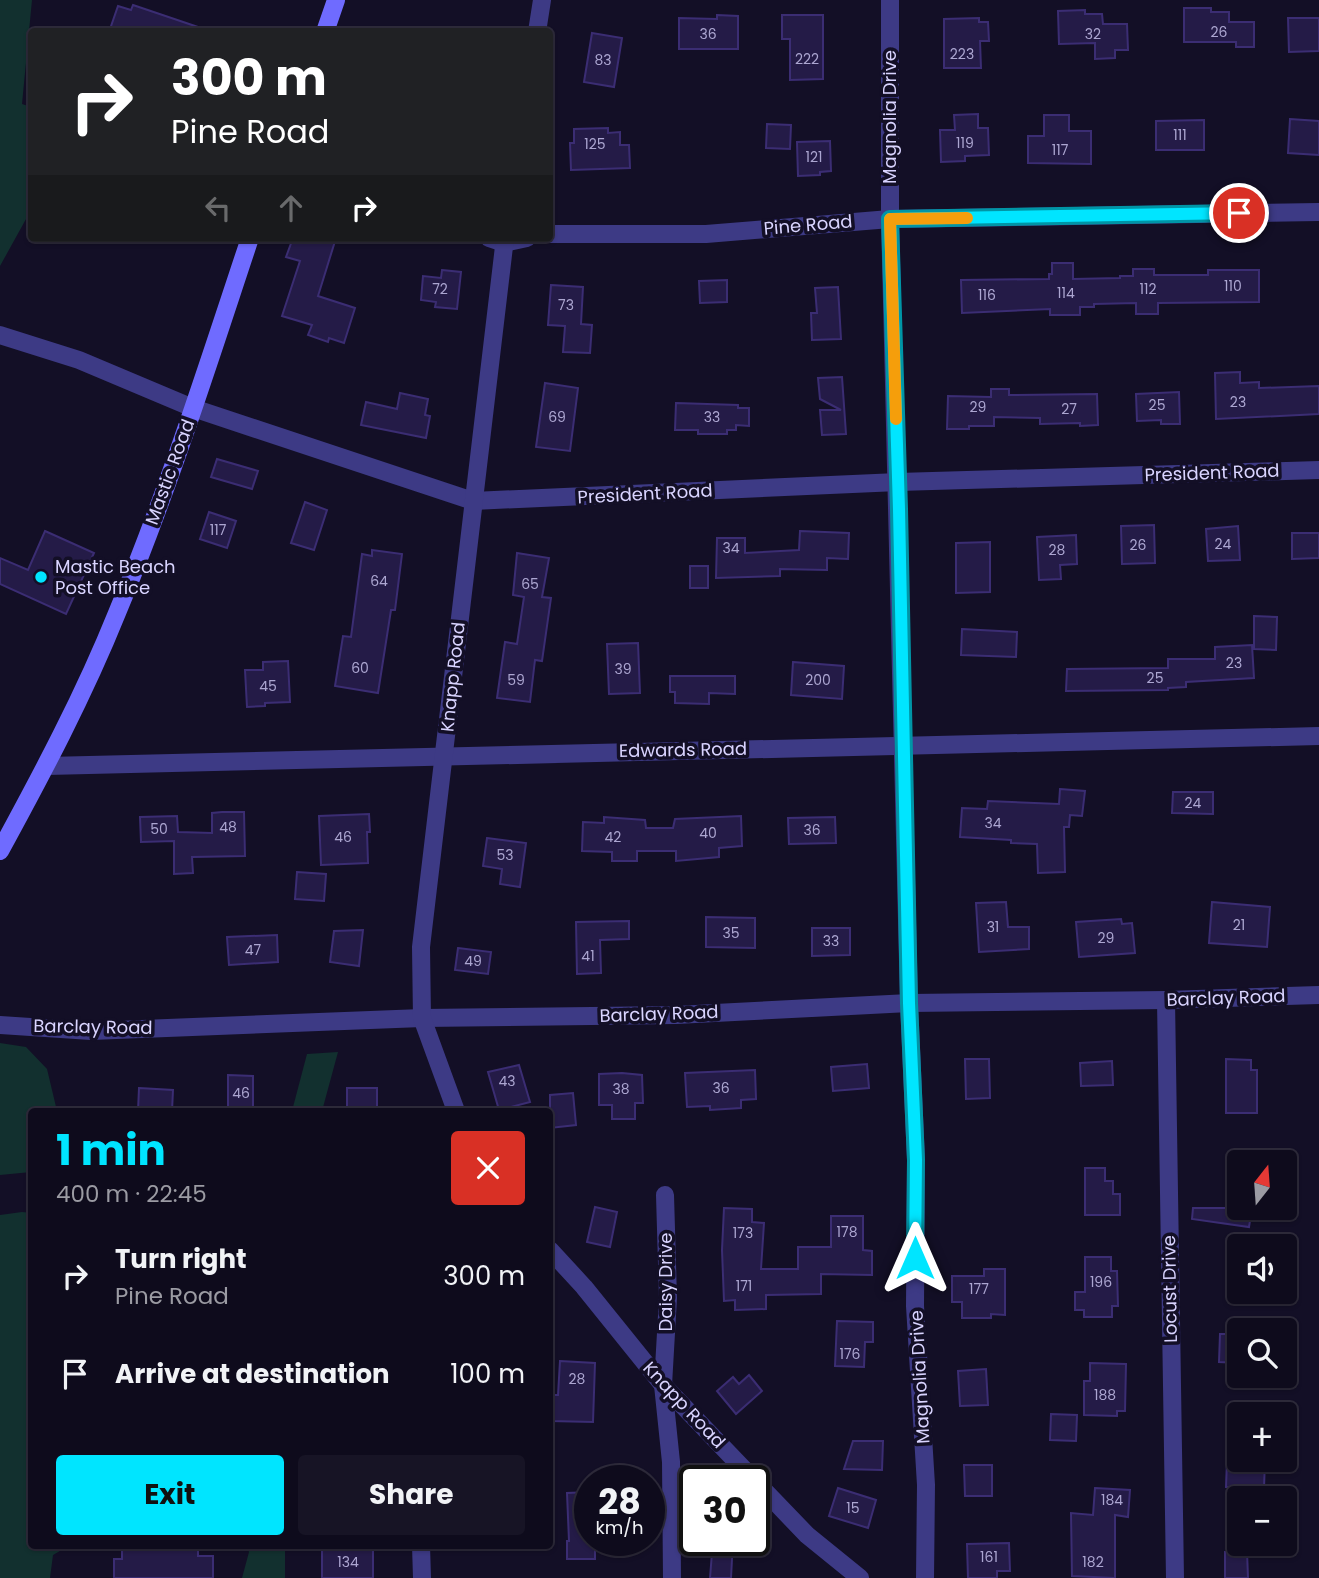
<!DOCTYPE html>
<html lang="en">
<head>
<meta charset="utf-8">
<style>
  :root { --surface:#0e0b1c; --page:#171425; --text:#f1f3f6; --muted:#9b9ba3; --line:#2e2b3b; --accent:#00e5ff }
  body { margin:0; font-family:Poppins,sans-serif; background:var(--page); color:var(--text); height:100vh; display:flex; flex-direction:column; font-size:26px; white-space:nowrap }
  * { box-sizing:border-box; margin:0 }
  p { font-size:23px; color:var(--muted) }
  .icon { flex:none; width:38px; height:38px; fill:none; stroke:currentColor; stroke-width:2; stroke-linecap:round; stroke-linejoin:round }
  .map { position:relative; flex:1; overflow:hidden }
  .details { position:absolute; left:28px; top:1108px; width:525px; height:441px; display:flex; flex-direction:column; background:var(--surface); border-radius:7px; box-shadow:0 2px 5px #0004,0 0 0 2px var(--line) }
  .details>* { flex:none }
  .hud { position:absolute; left:28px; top:28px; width:525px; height:214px; border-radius:7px; box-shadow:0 2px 5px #0004,0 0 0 2px var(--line); background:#202124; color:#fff; overflow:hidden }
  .needle { width:46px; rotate:17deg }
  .tools { position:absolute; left:1227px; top:1150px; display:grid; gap:14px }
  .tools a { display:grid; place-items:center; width:70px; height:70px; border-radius:7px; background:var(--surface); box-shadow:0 2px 5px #0004,0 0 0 2px var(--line); font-size:35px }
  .speed { position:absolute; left:574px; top:1465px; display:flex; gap:14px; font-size:35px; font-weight:700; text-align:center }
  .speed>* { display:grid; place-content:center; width:91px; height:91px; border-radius:50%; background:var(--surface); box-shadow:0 2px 5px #0004,0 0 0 2px var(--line); line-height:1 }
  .speed small { font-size:18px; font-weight:400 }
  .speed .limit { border:4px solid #111; border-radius:10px; background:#fff; color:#111 }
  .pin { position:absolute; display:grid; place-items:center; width:60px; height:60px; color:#fff; margin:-30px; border:4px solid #fff; border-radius:50%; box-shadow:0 2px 7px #0007 }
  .me { position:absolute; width:77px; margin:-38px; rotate:0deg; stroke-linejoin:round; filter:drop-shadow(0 0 5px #0008) }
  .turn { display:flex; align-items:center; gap:24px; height:147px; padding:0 28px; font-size:32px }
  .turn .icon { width:91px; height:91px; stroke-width:2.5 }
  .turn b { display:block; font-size:49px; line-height:60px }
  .lanes { display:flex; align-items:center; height:66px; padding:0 28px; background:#0003; justify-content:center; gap:35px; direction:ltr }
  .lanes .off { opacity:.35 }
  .round { display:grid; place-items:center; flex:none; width:74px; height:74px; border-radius:7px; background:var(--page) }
  .headline { display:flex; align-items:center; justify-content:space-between; height:119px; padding:0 28px }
  h1 { font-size:42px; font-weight:700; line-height:52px; color:var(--accent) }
  .primary-button { display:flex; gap:14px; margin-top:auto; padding:14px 28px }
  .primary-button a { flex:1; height:80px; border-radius:7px; background:var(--accent); color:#111; font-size:28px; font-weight:700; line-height:80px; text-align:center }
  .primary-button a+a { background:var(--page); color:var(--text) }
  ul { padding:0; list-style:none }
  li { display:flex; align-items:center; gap:21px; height:98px; padding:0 28px }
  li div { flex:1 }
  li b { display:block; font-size:26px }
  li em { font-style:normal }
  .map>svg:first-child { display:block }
  .green { fill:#12302f }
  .building { fill:#241b47; stroke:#3b2d73; stroke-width:2 }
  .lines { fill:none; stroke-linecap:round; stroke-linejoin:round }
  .street { stroke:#3d3a85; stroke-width:18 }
  .secondary { stroke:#6f6bff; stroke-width:18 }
  .route-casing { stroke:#0095a6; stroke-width:18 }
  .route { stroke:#00e5ff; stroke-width:12 }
  .slow { stroke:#f59e0b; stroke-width:12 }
  .poi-dot { fill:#00e5ff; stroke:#130f26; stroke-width:2.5 }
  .labels { text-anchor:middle; stroke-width:7; stroke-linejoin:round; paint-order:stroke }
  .number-label { font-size:14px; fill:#aca6d1 }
  .street-label { font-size:18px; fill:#d9d4ff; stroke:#130f26 }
  .poi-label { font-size:18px; fill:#d9d4ff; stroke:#130f26; text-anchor:start }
</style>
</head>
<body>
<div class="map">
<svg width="1319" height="1578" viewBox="0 0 1319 1578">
  <rect width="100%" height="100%" fill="#130f26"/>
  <!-- green -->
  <g class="green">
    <polygon points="0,0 32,0 22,104 31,107 31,210 0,266"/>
    <polygon points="0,1043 26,1047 47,1069 57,1111 32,1111 31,1172 0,1175"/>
    <polygon points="338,1052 322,1111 292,1111 307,1054"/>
    <polygon points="22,1212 32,1213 32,1545 70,1545 53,1555 50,1578 0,1578 0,1215"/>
    <polygon points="246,1545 285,1545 285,1578 242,1578 249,1552"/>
  </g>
  <!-- building -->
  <g class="building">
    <polygon points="133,5 201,28 201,32 109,32 118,6 131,10"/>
    <polygon points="1184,8 1211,8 1211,12 1229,12 1229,22 1254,22 1254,47 1236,47 1236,42 1184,42"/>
    <polygon points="1085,10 1085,14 1102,14 1103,24 1127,24 1128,50 1115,50 1115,58 1095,59 1095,43 1059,44 1058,11"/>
    <polygon points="717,15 738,16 738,49 679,49 679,18 717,19"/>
    <polygon points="782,15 823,15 823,79 790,80 790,39 782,39"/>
    <polygon points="979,18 979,22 988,22 989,41 980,41 981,68 944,68 944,19"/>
    <polygon points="1288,18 1319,18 1319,51 1289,52"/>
    <polygon points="592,33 622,38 614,87 584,82"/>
    <polygon points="978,114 978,128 988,128 989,155 965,156 965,161 941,162 940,130 955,130 954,115"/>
    <polygon points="1044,115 1069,115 1069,131 1091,131 1091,164 1028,163 1028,136 1044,136"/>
    <polygon points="1290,119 1319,121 1319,155 1288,153"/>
    <polygon points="1204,120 1204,150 1156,150 1156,121"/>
    <polygon points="767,124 791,125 790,149 766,148"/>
    <polygon points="608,128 608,133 620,132 620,145 629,145 630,168 571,170 570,143 574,143 574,129"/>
    <polygon points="830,141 831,171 820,172 820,175 798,176 797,142"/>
    <polygon points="293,238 336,238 318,296 355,308 344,343 329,338 328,342 308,335 312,325 282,316 300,261 286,257"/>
    <polygon points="1052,263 1073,263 1073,279 1120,278 1120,276 1133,276 1133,269 1154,269 1154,275 1208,275 1208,270 1259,270 1259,302 1158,303 1158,314 1136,314 1136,303 1094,304 1094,307 1080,307 1080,315 1050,315 1050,309 962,313 961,280 1049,279 1049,274 1052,274"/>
    <polygon points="442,270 461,272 457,309 435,307 436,302 421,300 423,276 441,278"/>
    <polygon points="727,280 727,302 700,303 699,281"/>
    <polygon points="551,285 583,287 581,324 592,325 590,353 563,352 565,326 548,325"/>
    <polygon points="838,287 841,339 812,340 811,313 817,313 815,288"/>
    <polygon points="1240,372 1240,383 1259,382 1259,388 1319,386 1319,414 1216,419 1215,373"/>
    <polygon points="842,377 846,434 822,435 820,410 841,410 820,399 818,378"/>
    <polygon points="545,383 578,388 570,451 536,447"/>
    <polygon points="991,389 1009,389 1009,395 1097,394 1098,425 1080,426 1080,423 1040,424 1040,418 994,417 994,426 969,426 969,429 947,429 948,396 991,397"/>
    <polygon points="1179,392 1180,424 1161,424 1161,420 1137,421 1136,394"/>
    <polygon points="400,393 428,399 425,415 430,416 426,438 361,425 366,402 397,409"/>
    <polygon points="676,403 738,405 738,408 749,408 749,426 736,425 736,430 727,430 727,434 698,434 698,430 675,430"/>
    <polygon points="217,459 258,471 252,489 211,477"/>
    <polygon points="305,502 327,510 314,550 291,543"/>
    <polygon points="209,512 236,521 227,548 200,539"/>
    <polygon points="1154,525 1155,563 1122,564 1121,526"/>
    <polygon points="1238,526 1240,560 1208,561 1206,529"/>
    <polygon points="45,531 94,553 66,614 0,584 0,558 28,570"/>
    <polygon points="800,531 849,533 848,559 827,558 827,570 780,569 780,576 716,578 717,538 745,538 745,553 799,550"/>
    <polygon points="1292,533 1319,533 1319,558 1292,559"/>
    <polygon points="1076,535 1077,564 1060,565 1061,579 1039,580 1037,537"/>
    <polygon points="990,542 990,592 956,593 956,543"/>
    <polygon points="372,550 402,554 395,610 391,610 378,693 335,686 343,636 351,637 362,554 372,556"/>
    <polygon points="517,553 549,558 542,597 551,598 542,661 535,660 530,702 497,698 505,642 517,644 524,597 513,595"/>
    <rect x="690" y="566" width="18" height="22"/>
    <polygon points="1254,616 1277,617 1276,650 1254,649"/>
    <polygon points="962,629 1017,632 1016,657 961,655"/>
    <polygon points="638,643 640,693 609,694 607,644"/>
    <polygon points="1252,645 1254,678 1186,682 1186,687 1168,688 1168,690 1066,691 1067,669 1168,668 1168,659 1215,659 1215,647"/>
    <polygon points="288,661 290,702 265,703 265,706 247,707 245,670 263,670 263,662"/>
    <polygon points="793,662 844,666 842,699 791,695"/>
    <polygon points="670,676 735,676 735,694 709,693 709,704 675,703 675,692 670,692"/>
    <polygon points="1060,789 1085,791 1082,816 1070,815 1069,827 1064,827 1065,872 1038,873 1037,844 1011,843 1011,840 960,837 962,808 987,809 988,801 1059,804"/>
    <polygon points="1173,792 1213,792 1213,814 1172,813"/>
    <polygon points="222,812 244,812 245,856 192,857 193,873 174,874 174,841 141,842 140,817 177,816 178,832 212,833 212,813"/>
    <polygon points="369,814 370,832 367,832 368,863 321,865 319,816"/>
    <polygon points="741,816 742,846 719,848 719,857 676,861 676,851 637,851 637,861 612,861 612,852 582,851 583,822 604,823 604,817 645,820 646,828 673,828 675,819"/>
    <polygon points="835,817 836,843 789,844 788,818"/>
    <polygon points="487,838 526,843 520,887 500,884 502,869 483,866"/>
    <polygon points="297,872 326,874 324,901 295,899"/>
    <polygon points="1006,902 1008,927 1029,927 1029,949 979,952 976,903"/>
    <polygon points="1212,902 1270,907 1267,947 1209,943"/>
    <polygon points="706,917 755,918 755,948 706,947"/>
    <polygon points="1121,919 1122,924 1132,923 1135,953 1079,957 1076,922"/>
    <polygon points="629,921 629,939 600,940 601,973 577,974 576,922"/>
    <polygon points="812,928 850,928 850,955 812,956"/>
    <polygon points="363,930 359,966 330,962 334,931"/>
    <polygon points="277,935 278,962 229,965 227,937"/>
    <polygon points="458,948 491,952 488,974 455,970"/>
    <polygon points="965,1059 989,1059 990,1098 966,1099"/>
    <polygon points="1226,1059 1251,1060 1251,1070 1257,1070 1257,1113 1226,1113"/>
    <polygon points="1112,1061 1113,1085 1081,1086 1080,1063"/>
    <polygon points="867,1064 869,1088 833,1091 831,1067"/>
    <polygon points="519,1065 530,1102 499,1110 488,1072"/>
    <polygon points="755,1070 756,1099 741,1100 741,1108 710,1110 710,1106 687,1107 685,1073"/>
    <polygon points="622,1073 642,1075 643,1103 635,1103 635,1119 612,1119 612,1105 599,1105 599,1074"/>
    <polygon points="228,1075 253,1076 253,1111 228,1111"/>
    <polygon points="139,1088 173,1090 172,1111 138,1111"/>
    <rect x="347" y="1088" width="30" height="23"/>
    <polygon points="573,1093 576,1125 550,1128 550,1095"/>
    <polygon points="1085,1168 1105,1168 1105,1181 1113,1181 1113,1194 1120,1194 1120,1215 1085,1215"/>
    <polygon points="595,1207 617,1212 610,1247 587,1242"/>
    <polygon points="724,1208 752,1209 752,1222 764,1223 761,1269 798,1269 798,1247 831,1247 831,1216 863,1216 863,1250 872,1251 872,1275 821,1274 821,1294 766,1295 766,1309 735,1310 735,1300 724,1301 722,1250"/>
    <polygon points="1193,1208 1252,1208 1249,1227 1192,1219"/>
    <polygon points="1085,1257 1111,1257 1111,1271 1117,1271 1118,1306 1112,1306 1112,1317 1084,1317 1084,1310 1075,1310 1075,1292 1085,1292"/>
    <polygon points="984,1269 1005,1269 1005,1315 991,1314 991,1318 962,1318 962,1302 952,1302 952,1276 984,1276"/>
    <polygon points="837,1321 873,1322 873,1342 865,1342 864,1367 835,1366"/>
    <polygon points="1220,1334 1239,1334 1239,1363 1219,1362"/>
    <polygon points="560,1361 595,1363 593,1422 550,1421 550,1395 558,1395"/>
    <polygon points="1090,1363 1126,1364 1125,1411 1117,1411 1117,1416 1084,1415 1084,1381 1090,1381"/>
    <polygon points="986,1369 988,1405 960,1406 958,1371"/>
    <polygon points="749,1375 762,1391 736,1414 717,1391 733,1377 739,1384"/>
    <polygon points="1051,1414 1077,1415 1076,1441 1050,1440"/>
    <polygon points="853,1441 883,1441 882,1470 844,1469"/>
    <polygon points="1227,1460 1265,1460 1264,1488 1226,1487"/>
    <polygon points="964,1465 992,1465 992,1496 965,1496"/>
    <polygon points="838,1488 876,1500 868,1528 829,1516"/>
    <polygon points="1095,1488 1130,1490 1128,1517 1115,1515 1115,1578 1072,1576 1071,1513 1093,1515"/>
    <polygon points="590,1492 590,1541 595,1541 595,1559 567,1559 567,1541 569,1541 567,1493"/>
    <polygon points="713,1540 733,1540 731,1578 710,1578"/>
    <polygon points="1009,1543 1010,1571 997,1571 997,1578 968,1578 967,1544"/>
    <polygon points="122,1545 198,1546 198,1556 213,1556 213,1578 114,1578 114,1559 122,1559"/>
    <rect x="322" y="1545" width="51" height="33"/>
    <polygon points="1247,1551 1248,1578 1225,1578 1225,1552"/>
  </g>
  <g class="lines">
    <!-- street -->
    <g class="street">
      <polyline points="890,0 890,219 909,1003 916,1160 915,1306 926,1485 925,1578"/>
      <polyline points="537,32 542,0"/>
      <polyline points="550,234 706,234 890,219 1319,212"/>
      <polyline points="489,238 504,243 527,238"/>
      <polyline points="0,335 79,360 193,408 473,501 898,482 1319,470"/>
      <polyline points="47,766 1319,736"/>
      <polyline points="1166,1000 1175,1578"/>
      <polyline points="0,1025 91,1031 422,1018 676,1015 909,1003 1166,1000 1319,995"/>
      <polyline points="456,1111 422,1018 421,947 505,238"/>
      <polyline points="665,1195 668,1298 663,1385 671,1462 672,1578"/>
      <polyline points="550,1250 584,1287 663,1385 807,1535 860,1578"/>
      <polyline points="421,1545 422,1578"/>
    </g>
    <!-- secondary -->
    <g class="secondary">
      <polyline points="325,32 336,0"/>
      <path d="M0 851C42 774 84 695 117 613 168 491 208 364 250 238"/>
    </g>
  </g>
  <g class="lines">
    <defs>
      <polyline id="route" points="915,1258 916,1160 909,1003 899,509 890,219 1239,213"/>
    </defs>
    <!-- route casing -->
    <use href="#route" class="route-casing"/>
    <!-- route -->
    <use href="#route" class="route"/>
    <!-- slow -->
    <polyline class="slow" points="896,419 890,219 967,218"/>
  </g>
  <!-- markers -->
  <circle class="poi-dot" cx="41" cy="577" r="7"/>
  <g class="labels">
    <!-- number labels -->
    <g class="number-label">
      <text x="1219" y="37">26</text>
      <text x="708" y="39">36</text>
      <text x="1093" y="39">32</text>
      <text x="962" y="59">223</text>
      <text x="807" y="64">222</text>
      <text x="603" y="65">83</text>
      <text x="1180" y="140">111</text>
      <text x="965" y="148">119</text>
      <text x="595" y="149">125</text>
      <text x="1060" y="155">117</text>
      <text x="814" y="162">121</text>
      <text x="1233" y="291">110</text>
      <text x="440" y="294">72</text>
      <text x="1148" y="294">112</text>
      <text x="1066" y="298">114</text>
      <text x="987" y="300">116</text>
      <text x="566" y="310">73</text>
      <text x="1238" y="407">23</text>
      <text x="1157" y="410">25</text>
      <text x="978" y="412">29</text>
      <text x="1069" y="414">27</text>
      <text x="557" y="422">69</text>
      <text x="712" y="422">33</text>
      <text x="218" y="535">117</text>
      <text x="1223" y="549">24</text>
      <text x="1138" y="550">26</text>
      <text x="731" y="553">34</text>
      <text x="1057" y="555">28</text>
      <text x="379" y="586">64</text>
      <text x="530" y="589">65</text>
      <text x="1234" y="668">23</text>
      <text x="360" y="673">60</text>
      <text x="623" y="674">39</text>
      <text x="1155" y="683">25</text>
      <text x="516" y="685">59</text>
      <text x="818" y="685">200</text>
      <text x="268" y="691">45</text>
      <text x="1193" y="808">24</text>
      <text x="993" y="828">34</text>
      <text x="228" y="832">48</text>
      <text x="159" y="834">50</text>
      <text x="812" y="835">36</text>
      <text x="708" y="838">40</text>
      <text x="343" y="842">46</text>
      <text x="613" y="842">42</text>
      <text x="505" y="860">53</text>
      <text x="1239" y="930">21</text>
      <text x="993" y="932">31</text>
      <text x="731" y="938">35</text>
      <text x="1106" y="943">29</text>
      <text x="831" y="946">33</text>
      <text x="253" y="955">47</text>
      <text x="588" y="961">41</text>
      <text x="473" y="966">49</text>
      <text x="507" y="1086">43</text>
      <text x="721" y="1093">36</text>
      <text x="621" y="1094">38</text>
      <text x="241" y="1098">46</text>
      <text x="847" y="1237">178</text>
      <text x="743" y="1238">173</text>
      <text x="1101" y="1287">196</text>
      <text x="744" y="1291">171</text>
      <text x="979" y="1294">177</text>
      <text x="850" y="1359">176</text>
      <text x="577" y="1384">28</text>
      <text x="1105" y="1400">188</text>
      <text x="1112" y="1505">184</text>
      <text x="853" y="1513">15</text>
      <text x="989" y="1562">161</text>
      <text x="348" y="1567">134</text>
      <text x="1093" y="1567">182</text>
    </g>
    <!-- street labels -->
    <g class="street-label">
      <text transform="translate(890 117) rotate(-90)" y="6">Magnolia Drive</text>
      <text transform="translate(808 225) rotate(-5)" y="6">Pine Road</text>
      <text transform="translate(170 472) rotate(-70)" y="6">Mastic Road</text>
      <text transform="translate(1212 473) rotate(-2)" y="6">President Road</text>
      <text transform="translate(645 494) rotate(-3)" y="6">President Road</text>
      <text transform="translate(453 677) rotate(-84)" y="6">Knapp Road</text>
      <text transform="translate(683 750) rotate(-1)" y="6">Edwards Road</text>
      <text transform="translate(1226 998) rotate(-2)" y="6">Barclay Road</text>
      <text transform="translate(659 1014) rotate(-2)" y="6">Barclay Road</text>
      <text transform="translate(93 1027) rotate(1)" y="6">Barclay Road</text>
      <text transform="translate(666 1282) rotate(-90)" y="6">Daisy Drive</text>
      <text transform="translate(1170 1289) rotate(-91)" y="6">Locust Drive</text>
      <text transform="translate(920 1377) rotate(-93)" y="6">Magnolia Drive</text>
      <text transform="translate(684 1405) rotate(47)" y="6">Knapp Road</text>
    </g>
    <!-- poi labels -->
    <g class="poi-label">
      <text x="55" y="573">Mastic Beach<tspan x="55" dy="21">Post Office</tspan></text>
    </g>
  </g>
</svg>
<div class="tools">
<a><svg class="needle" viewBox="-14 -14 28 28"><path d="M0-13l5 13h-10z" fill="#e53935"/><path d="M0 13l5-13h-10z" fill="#9b9ba3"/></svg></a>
<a><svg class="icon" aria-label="sound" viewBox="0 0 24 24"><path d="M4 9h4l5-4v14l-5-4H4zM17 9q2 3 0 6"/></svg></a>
<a><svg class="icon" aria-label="search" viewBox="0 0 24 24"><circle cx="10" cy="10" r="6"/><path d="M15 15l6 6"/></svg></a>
<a>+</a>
<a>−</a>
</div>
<div class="speed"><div>28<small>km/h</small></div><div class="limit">30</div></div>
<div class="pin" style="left:1239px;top:213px;background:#d93025"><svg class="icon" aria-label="arrive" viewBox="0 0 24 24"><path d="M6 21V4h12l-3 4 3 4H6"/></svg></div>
<svg class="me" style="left:915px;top:1258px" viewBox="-20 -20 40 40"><path d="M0-17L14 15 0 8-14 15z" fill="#00e5ff" stroke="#fff" stroke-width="4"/></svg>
<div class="hud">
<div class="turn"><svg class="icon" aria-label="right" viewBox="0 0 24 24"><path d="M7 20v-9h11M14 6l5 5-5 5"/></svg><div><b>300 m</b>Pine Road</div></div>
<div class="lanes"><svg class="icon off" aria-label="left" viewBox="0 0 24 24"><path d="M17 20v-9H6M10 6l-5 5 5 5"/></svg><svg class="icon off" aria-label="ahead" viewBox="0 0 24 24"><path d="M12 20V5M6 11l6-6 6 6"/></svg><svg class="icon" aria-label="right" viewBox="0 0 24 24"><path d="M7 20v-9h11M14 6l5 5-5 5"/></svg></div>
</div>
<section class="details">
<div class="headline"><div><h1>1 min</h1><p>400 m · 22:45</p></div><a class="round" style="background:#d93025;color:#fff"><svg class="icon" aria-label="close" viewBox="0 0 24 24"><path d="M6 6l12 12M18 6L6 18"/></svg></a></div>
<ul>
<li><svg class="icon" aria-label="right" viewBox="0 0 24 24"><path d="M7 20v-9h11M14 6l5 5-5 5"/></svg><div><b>Turn right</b><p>Pine Road</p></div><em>300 m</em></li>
<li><svg class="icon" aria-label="arrive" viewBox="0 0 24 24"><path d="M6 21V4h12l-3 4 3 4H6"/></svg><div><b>Arrive at destination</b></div><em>100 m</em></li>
</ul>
<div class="primary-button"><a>Exit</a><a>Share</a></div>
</section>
</div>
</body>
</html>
